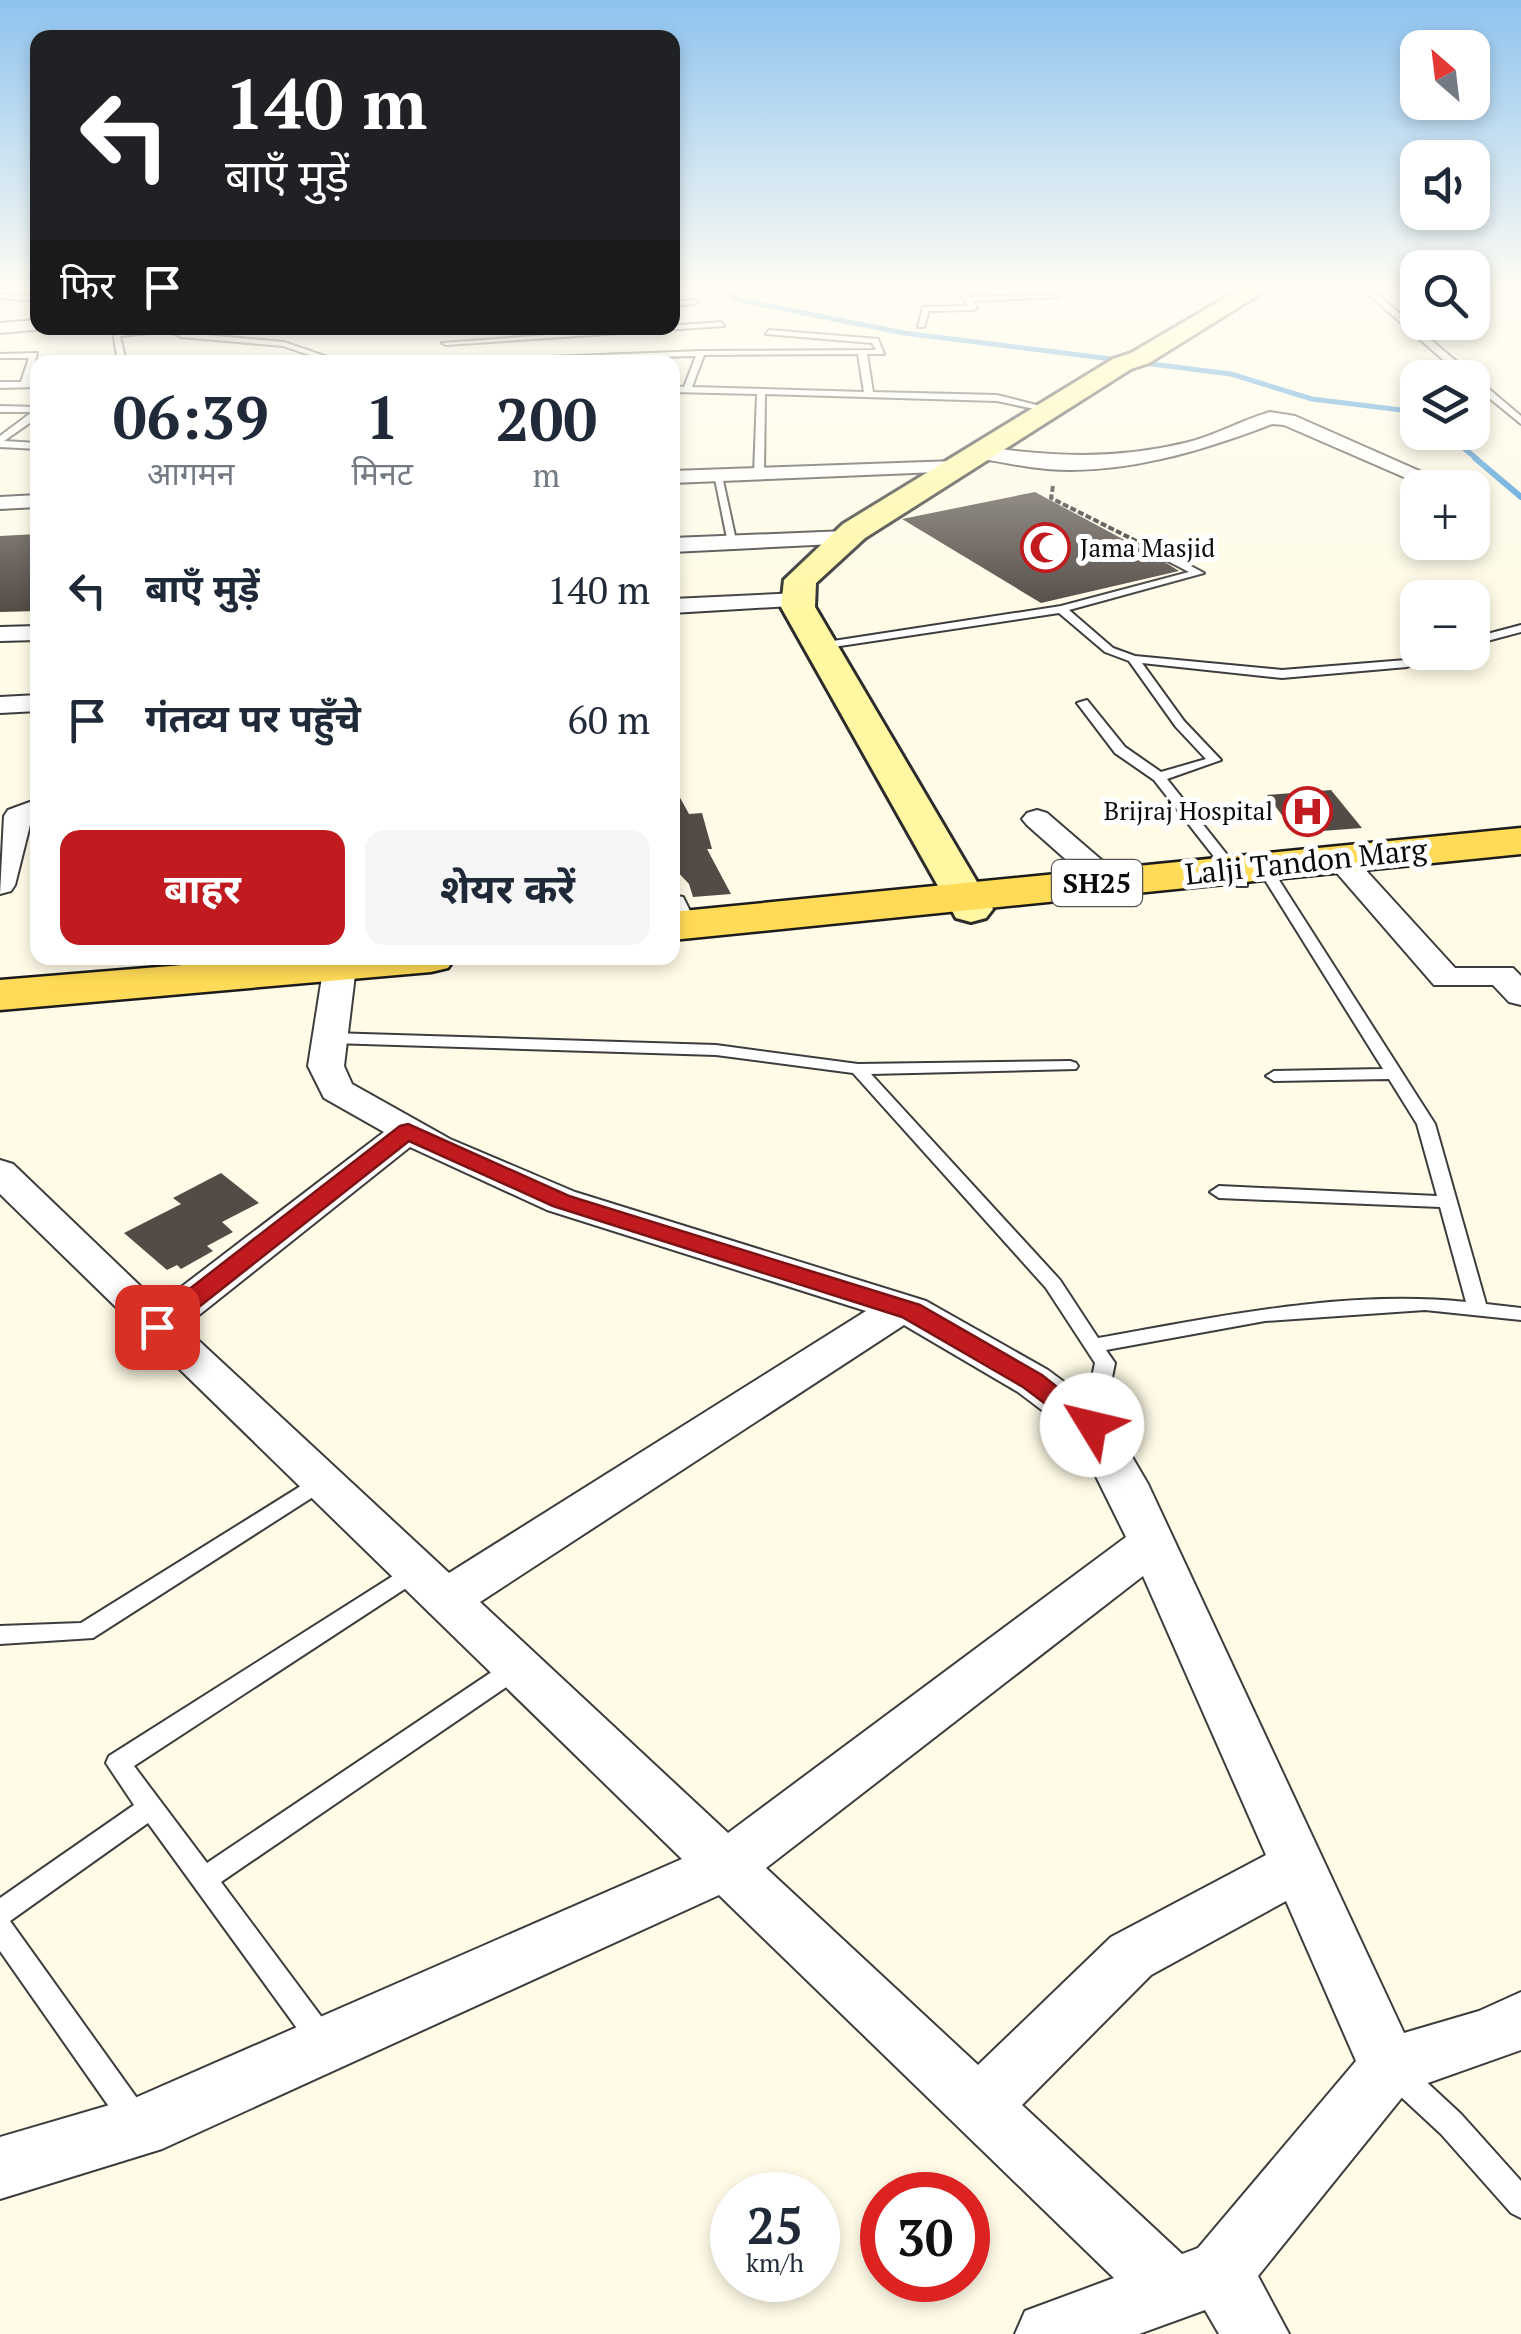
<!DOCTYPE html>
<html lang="hi">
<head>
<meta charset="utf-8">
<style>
  :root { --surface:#fff; --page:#f6f6f7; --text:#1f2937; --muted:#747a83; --accent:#c11b1f }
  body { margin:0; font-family:"PT Serif","Noto Sans Devanagari",serif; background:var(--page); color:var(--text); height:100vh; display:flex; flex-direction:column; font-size:38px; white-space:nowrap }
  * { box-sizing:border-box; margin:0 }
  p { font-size:32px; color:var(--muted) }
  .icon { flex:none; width:55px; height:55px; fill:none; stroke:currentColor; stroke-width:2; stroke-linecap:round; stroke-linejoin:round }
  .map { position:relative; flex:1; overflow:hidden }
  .sheet { position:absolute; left:30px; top:355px; width:650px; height:610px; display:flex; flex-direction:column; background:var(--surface); border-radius:20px; box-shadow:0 5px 15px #0003 }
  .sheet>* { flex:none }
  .top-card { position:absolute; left:30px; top:30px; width:650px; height:305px; border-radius:20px; box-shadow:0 5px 15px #0003; background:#202124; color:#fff; overflow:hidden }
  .needle { width:65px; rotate:332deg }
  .buttons { position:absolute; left:1400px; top:30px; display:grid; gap:20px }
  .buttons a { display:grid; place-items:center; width:90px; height:90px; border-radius:20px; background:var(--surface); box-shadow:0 5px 15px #0003; font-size:50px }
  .speed { position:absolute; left:710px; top:2172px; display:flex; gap:20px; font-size:50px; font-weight:700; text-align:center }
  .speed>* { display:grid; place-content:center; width:130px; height:130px; border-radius:50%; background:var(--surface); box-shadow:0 5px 15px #0003; line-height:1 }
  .speed small { font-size:25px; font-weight:400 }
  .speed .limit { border:15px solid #d22; background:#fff; color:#111 }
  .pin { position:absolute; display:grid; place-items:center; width:85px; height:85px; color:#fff; margin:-42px; border-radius:20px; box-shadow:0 5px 15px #0006 }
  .me { position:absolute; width:110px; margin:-55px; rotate:306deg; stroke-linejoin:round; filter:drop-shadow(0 0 8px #0008) }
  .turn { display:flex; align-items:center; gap:35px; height:210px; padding:0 30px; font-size:45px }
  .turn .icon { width:130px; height:130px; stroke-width:2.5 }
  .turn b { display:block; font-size:70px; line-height:85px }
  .then { display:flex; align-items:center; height:95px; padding:0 30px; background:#0003; gap:20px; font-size:38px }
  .eta { display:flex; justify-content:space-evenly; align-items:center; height:170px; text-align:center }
  .eta b { font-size:60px; font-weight:700; line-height:70px }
  .button { display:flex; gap:20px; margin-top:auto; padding:20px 30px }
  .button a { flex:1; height:115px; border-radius:20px; background:var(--accent); color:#fff; font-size:40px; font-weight:700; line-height:115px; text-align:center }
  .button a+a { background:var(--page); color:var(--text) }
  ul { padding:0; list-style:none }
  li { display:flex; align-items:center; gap:30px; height:130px; padding:0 30px }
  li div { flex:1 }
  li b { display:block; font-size:38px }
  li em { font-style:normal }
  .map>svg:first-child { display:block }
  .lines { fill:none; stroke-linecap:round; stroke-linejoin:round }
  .stream-far1 { stroke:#2b8cd5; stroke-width:5 }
  .stream { stroke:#2b8cd5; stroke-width:6 }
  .building { fill:#534b46 }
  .lane-casing { stroke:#3d3d3d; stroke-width:4 }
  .street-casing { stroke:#3d3d3d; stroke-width:4 }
  .secondary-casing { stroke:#2c2c2c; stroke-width:6 }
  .primary-casing { stroke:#1b1b1b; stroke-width:5 }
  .path { stroke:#2c2c2c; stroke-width:4; stroke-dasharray:6 2.5; stroke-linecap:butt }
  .lane { fill:#fff; fill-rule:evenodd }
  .street { fill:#fff; fill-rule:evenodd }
  .secondary { fill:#fff7a2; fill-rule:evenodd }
  .primary { fill:#ffdb57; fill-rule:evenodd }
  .route { fill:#c11b1f; stroke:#7d1214; stroke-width:2.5 }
  .labels { text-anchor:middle; stroke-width:10; stroke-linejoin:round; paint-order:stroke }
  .far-poi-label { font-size:25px; fill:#0a0a0a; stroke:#fff; text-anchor:start }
  .shield { fill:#fff; stroke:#545454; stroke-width:2.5 }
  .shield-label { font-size:28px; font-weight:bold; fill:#0a0a0a }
  .street-label { font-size:30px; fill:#0a0a0a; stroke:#fff }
</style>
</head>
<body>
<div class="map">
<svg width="1521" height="2334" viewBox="0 0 1521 2334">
  <rect width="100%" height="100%" fill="#fffbe7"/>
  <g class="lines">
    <!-- stream-far1 -->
    <g class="stream-far1">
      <polyline points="732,285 728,289 735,299 904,333 1231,374 1312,399 1418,412"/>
      <polyline points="1445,432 1478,460"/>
    </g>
    <!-- stream -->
    <polyline class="stream" points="1475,458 1521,497"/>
  </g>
  <!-- building -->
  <g class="building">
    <polygon points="1035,492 1160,559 1179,571 1041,603 902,519"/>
    <polygon points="38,534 38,611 0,612 0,536"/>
    <polygon points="672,783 689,814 702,813 712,849 707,849 731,894 693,897 689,884 672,866"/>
    <polygon points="1331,790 1362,828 1295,833 1267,795"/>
    <polygon points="221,1173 259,1203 222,1222 233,1232 207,1246 213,1251 181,1269 177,1265 167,1270 124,1233 181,1204 173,1198"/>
  </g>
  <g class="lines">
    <defs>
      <g id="lane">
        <polygon points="956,285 964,285 970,297 1055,295 1059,297 973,301 977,308 973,310 929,311 924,327 918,327 923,307 968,306"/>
        <polygon points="1358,285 1366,285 1521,416 1521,424 1472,384 1472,378 1464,378"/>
        <polygon points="0,294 38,297 38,301 0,298"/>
        <polygon points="698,300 695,304 672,306 672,302"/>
        <polygon points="721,322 724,326 446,345 442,343"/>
        <polygon points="153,328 175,328 183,333 284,342 342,362 331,362 283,346 181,337 169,331 120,336 126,362 118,362 113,332"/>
        <path d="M769 330 878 339 884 354H867L873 392 997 395 1052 409 1048 412 997 401 765 394 764 474 759 477 754 474 757 394 672 392V386L684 387 696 356 464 362 468 360 701 351 876 350 872 343 766 334ZM858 354 864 392 692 387 704 355Z"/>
        <polygon points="37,353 30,382 37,383 37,387 0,388 0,382 21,382 29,358 0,358 0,354"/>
        <polygon points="0,406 38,407 38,417 4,441 38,443 38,449 0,447 0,436 32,412 0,412"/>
        <polygon points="714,474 722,476 737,545 728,543"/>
        <polygon points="1168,554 1204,573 1069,610 1113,648 1135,656 1282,670 1406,660 1427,652 1445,652 1407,667 1282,678 1142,663 1184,721 1221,760 1167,779 1247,880 1247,886 1237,886 1154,780 1115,753 1077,703 1087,700 1125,747 1161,772 1206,759 1176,727 1129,661 1105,652 1059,613 820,649 814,646 820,643 1061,606 1189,572 1164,559 1164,555"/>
        <polygon points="1521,625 1521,632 1472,645 1472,638"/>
        <path d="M1272 876 1279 880 1435 1124 1486 1304 1521 1308V1320L1425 1310 1265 1321 1106 1350 1115 1363 1102 1425 1099 1430H1085L1082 1425 1095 1363 1046 1288 853 1073 716 1055 331 1043 323 1038 331 1033 716 1045 858 1064 1070 1061 1076 1063 1078 1066 1076 1069 871 1074 1060 1280 1098 1338C1217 1317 1346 1289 1466 1302L1440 1207 1219 1198 1210 1192 1219 1186 1437 1196 1417 1124 1389 1079 1274 1081 1266 1076 1274 1071 1383 1069 1265 880Z"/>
        <polygon points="320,1474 327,1476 331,1482 327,1488 93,1638 0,1644 0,1626 81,1623"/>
        <polygon points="415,1562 423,1565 426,1571 423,1577 134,1766 207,1863 508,1661 516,1659 524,1661 528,1668 524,1675 221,1882 332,2031 336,2040 332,2049 322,2053 312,2049 148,1823 10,1921 144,2108 148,2118 144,2128 134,2132 124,2128 0,1951 0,1898 134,1805 106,1763 109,1756"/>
        <polygon points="1397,2060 1407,2064 1461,2114 1521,2181 1521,2218 1511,2213 1441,2134 1387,2084 1383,2074 1387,2064"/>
      </g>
      <g id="street">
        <polygon points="38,320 38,328 44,329 0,333 0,323"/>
        <path d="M1270 412 1295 416 1458 488H1429L1284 425 1272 424C1202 451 1123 475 1047 469 1024 467 1001 462 978 458L968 452 978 446C1050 457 1117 460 1189 442 1216 435 1242 420 1270 412Z"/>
        <polygon points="955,461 965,467 962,471 672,483 672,471"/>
        <polygon points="38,495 38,507 0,509 0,497"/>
        <polygon points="846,531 854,533 857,538 854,543 672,552 672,538"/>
        <polygon points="799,593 811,600 807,605 672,613 672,599"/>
        <polygon points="38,626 38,640 0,641 0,627"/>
        <polygon points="38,695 38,711 0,713 0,697"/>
        <polygon points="38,799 38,818 31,821 15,885 11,891 0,894 4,816 8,810"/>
        <polygon points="1037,810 1047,813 1120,876 1124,882 1120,888 1098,888 1027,825 1022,819 1027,813"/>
        <polygon points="1351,863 1362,866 1455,968 1513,968 1521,976 1521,1005 1509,1002 1493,985 1434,985 1336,872 1340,866"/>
        <polygon points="672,895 683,897 697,925 692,932 672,932"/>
        <path d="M325 958H357L344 1066 352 1084 450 1139 575 1192 926 1301 1048 1370 1107 1414 1148 1484 1404 2033 1479 2011 1521 1992V2050L1408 2090 1258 2276 1289 2334H1219L1205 2310 1139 2334H1015L1025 2311 1114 2278 719 1895 162 2149 0 2199V2137L137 2097 682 1859 0 1194V1160L13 1164 159 1304 384 1132 324 1098 308 1066ZM410 1147 547 1210 866 1311 449 1573 184 1327ZM904 1325 1018 1392 1076 1436 1126 1537 728 1833 480 1602ZM1143 1576 1266 1855 1111 1937 978 2065 766 1868ZM1286 1901 1356 2061 1198 2248 1182 2254 1022 2105 1151 1975Z"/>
      </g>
      <polygon id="secondary" points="1247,285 1274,285 1149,363 1131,369 865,538 816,583 815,607 993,909 986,918 971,922 956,918 781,607 784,580 843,524 1113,359 1131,353"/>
      <g id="primary">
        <polygon points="1521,828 1521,854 672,940 672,912"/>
        <polygon points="269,958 455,958 448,968 431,972 0,1010 0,980"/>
      </g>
    </defs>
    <!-- lane casing -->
    <use href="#lane" class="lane-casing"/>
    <!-- street casing -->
    <use href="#street" class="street-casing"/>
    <!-- secondary casing -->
    <use href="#secondary" class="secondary-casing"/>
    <!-- primary casing -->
    <use href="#primary" class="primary-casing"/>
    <!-- path -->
    <polyline class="path" points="1053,486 1051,498 1150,548"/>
    <!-- lane -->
    <use href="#lane" class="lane"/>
    <!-- street -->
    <use href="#street" class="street"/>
    <!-- secondary -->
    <use href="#secondary" class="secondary"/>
    <!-- primary -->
    <use href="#primary" class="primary"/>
  </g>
  <!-- sky -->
  <linearGradient id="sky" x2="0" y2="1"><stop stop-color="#8ec3ef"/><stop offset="0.47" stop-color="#fffdf4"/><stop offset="1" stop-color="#fffdf4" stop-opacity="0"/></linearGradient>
  <rect width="1521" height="612" fill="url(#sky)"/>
  <!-- route -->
  <polygon class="route" points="408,1124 569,1196 920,1305 1042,1375 1105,1425 1101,1432 1083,1432 1023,1387 902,1317 553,1206 409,1141 166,1333 148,1333 144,1327 148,1321 400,1126"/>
  <!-- icons -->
  <defs>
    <symbol id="mosque-ring" viewBox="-11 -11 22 22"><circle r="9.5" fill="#fff" stroke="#c11b1f" stroke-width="1.5"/><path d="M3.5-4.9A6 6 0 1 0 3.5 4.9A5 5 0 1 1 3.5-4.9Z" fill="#c11b1f"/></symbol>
    <symbol id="hospital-ring" viewBox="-11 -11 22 22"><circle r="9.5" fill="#fff" stroke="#c11b1f" stroke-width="1.5"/><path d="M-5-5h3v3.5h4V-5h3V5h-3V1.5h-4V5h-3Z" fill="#c11b1f"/></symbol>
  </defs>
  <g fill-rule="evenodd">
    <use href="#mosque-ring" x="1018" y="520" width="55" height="55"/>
    <use href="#hospital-ring" x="1280" y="784" width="55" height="55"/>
  </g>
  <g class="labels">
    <!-- far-poi labels -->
    <g class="far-poi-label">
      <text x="1080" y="557">Jama Masjid</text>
      <text x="1273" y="820" text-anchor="end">Brijraj Hospital</text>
    </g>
    <!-- shield labels -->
    <rect class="shield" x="1052" y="860" width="90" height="46" rx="8"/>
    <g class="shield-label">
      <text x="1097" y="893">SH25</text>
    </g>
    <!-- street labels -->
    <g class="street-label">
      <text transform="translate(1306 862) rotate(-6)" y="10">Lalji Tandon Marg</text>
    </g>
  </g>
</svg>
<div class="buttons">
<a><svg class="needle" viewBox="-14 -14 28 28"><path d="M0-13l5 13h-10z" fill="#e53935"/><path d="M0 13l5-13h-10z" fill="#747a83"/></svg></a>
<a><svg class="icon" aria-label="sound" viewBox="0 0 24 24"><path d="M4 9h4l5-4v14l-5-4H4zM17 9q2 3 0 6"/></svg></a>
<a><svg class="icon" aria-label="search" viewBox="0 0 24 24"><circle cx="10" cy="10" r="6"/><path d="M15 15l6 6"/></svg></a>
<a><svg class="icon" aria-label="layers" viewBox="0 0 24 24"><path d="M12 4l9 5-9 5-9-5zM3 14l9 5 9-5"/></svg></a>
<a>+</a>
<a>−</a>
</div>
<div class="speed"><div>25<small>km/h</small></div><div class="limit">30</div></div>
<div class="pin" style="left:157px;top:1327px;background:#d93025"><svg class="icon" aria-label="arrive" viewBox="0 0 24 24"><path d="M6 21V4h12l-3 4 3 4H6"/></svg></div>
<svg class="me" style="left:1092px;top:1425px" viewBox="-20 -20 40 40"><circle r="19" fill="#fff"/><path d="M0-13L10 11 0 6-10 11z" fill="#c11b1f"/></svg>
<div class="top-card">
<div class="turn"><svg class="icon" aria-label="left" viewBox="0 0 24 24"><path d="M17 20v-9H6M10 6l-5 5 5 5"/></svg><div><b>140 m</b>बाएँ मुड़ें</div></div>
<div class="then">फिर<svg class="icon" aria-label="arrive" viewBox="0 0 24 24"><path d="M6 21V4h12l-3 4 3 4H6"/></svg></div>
</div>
<section class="sheet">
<div class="eta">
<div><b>06:39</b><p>आगमन</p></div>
<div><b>1</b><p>मिनट</p></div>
<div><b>200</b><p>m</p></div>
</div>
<ul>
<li><svg class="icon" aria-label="left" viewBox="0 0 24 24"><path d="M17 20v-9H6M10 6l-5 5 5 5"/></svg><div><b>बाएँ मुड़ें</b></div><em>140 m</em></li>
<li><svg class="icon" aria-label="arrive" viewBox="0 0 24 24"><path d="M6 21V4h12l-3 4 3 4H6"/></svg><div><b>गंतव्य पर पहुँचे</b></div><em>60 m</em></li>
</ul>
<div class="button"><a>बाहर</a><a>शेयर करें</a></div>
</section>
</div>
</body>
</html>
